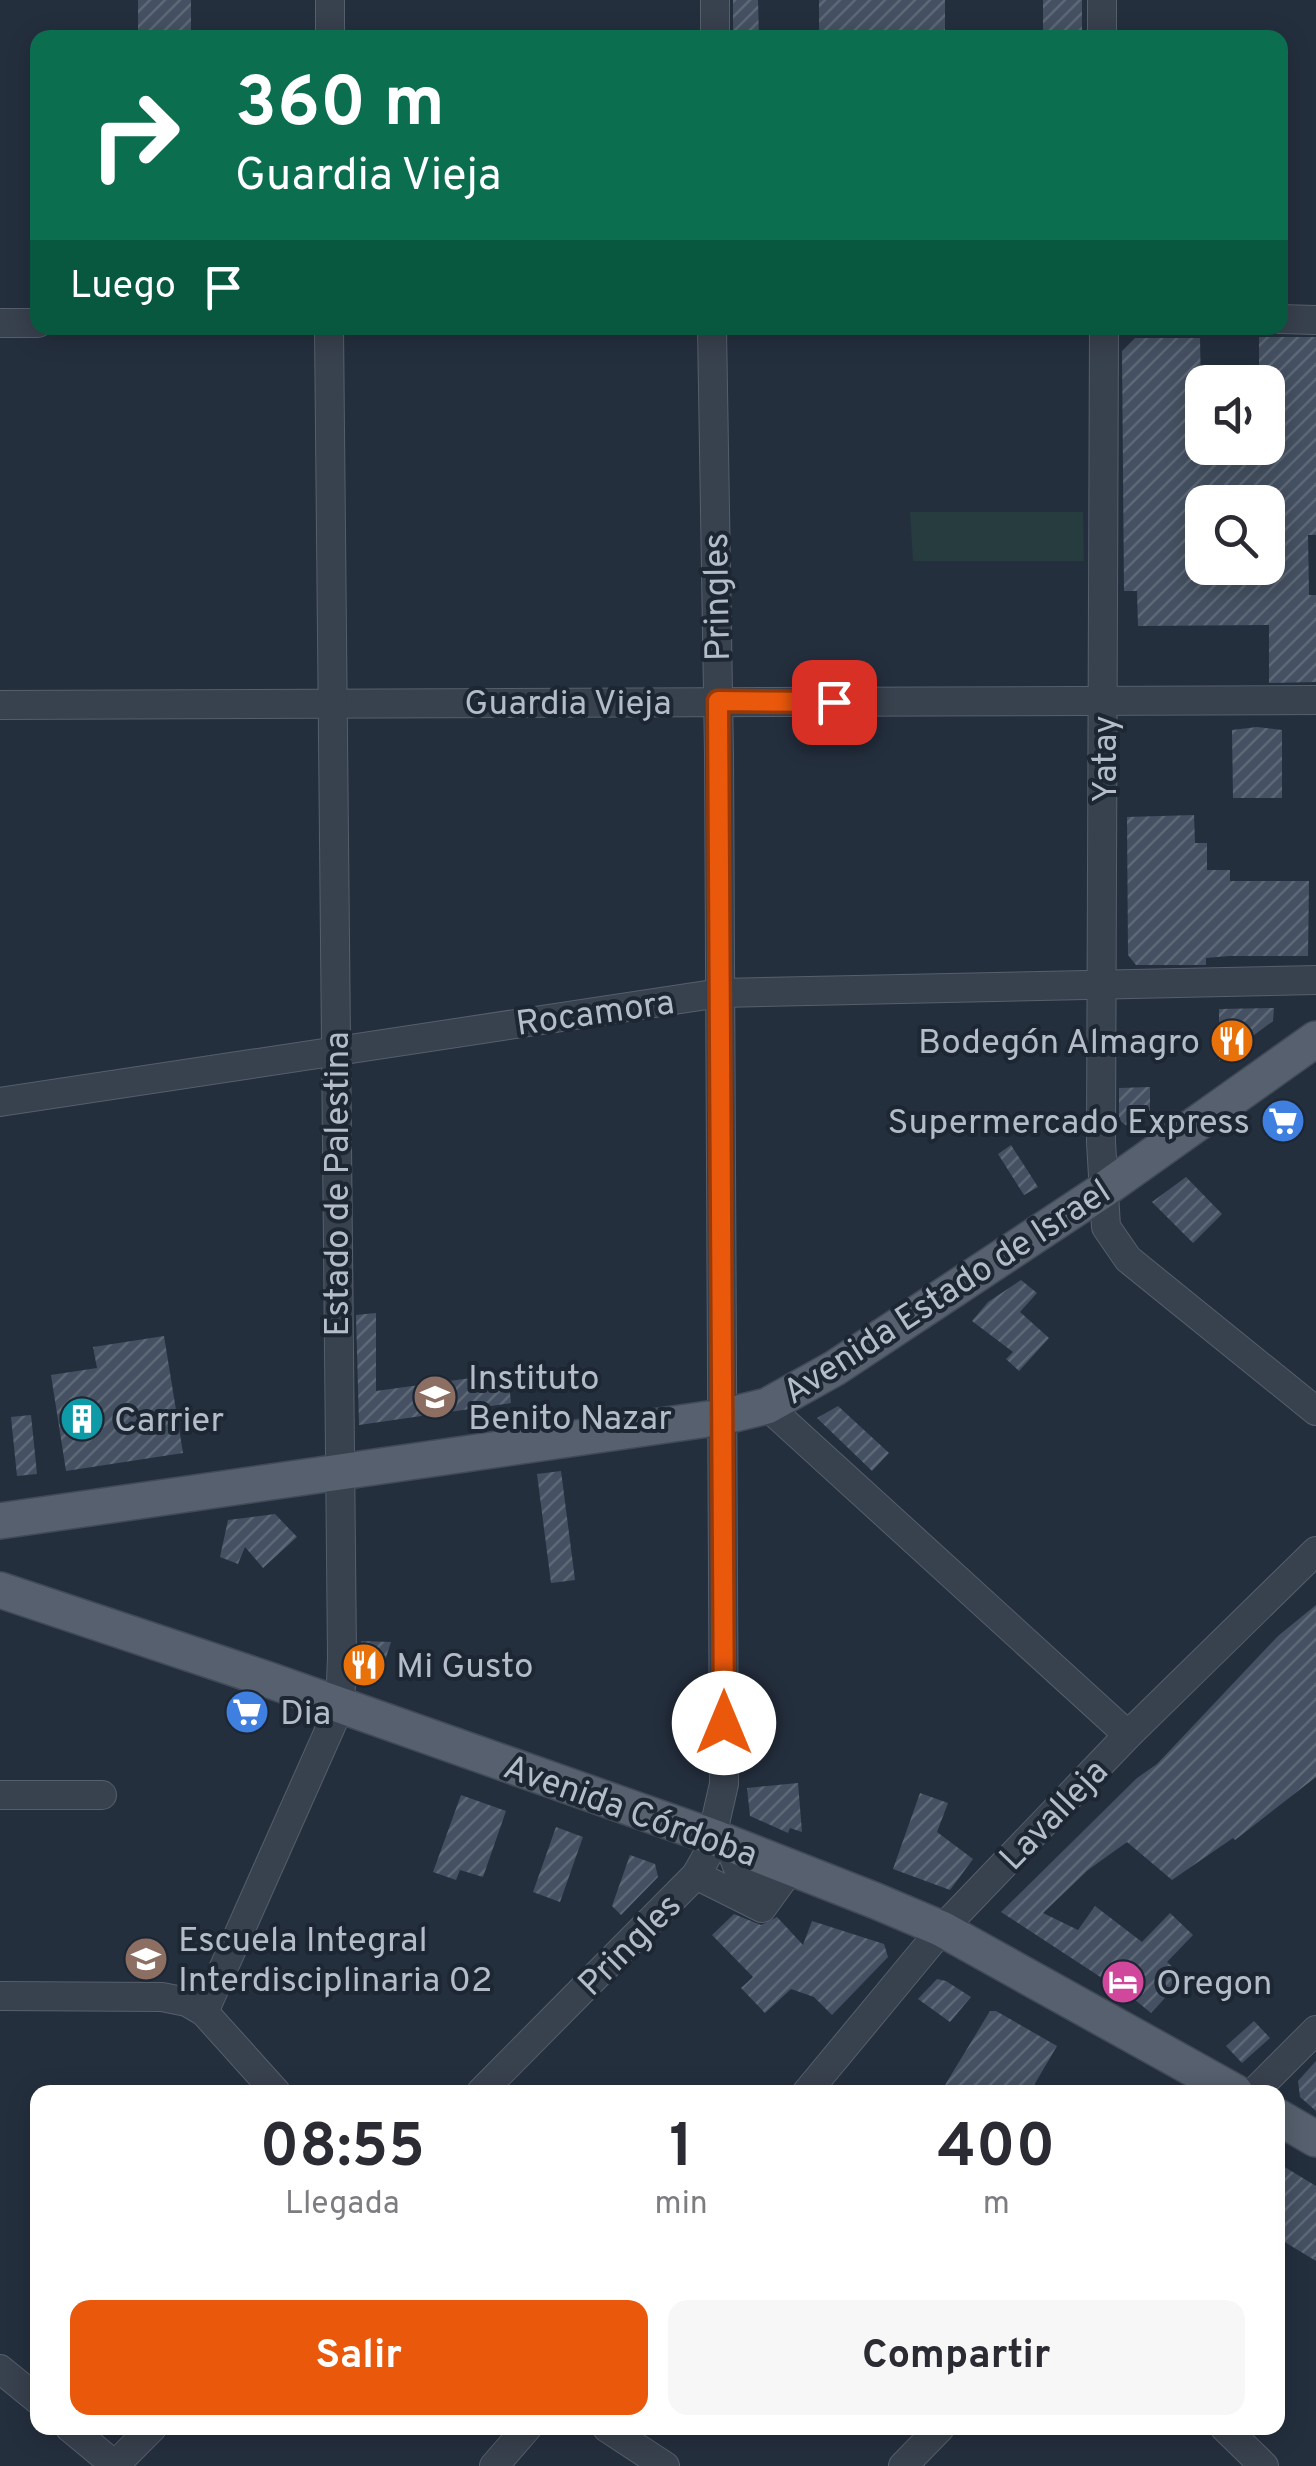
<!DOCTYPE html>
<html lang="es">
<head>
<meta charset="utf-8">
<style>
  :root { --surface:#fff; --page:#f7f7f7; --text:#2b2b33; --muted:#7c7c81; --accent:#ea580c }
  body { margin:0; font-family:Overpass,sans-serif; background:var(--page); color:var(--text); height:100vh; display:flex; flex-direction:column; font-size:38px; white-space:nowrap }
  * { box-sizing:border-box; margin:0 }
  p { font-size:32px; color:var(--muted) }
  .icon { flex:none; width:55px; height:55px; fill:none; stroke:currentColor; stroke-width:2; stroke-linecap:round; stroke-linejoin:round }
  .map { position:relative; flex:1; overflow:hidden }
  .side { position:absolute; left:30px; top:2085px; width:1255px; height:350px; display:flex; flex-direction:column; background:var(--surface); border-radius:20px; box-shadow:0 5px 25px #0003 }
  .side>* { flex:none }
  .top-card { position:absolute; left:30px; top:30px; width:1258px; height:305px; border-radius:20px; box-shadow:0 5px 25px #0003; background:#0b6e4f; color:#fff; overflow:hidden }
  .buttons { position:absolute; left:1185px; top:365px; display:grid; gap:20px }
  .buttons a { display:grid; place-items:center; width:100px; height:100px; border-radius:20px; background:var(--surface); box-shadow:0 5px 25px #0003; font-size:50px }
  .pin { position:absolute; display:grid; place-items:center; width:85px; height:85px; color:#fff; margin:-42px; border-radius:20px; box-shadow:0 5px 15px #0006 }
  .me { position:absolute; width:110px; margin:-55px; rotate:0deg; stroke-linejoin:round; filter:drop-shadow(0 0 8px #0008) }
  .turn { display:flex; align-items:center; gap:35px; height:210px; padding:0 40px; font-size:45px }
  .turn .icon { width:130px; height:130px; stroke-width:2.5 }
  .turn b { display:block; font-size:70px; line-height:85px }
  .then { display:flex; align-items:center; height:95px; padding:0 40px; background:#0003; gap:20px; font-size:38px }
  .eta { display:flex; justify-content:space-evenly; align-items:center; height:170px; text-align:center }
  .eta b { font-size:60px; font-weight:700; line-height:70px }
  .button { display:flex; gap:20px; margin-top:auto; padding:20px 40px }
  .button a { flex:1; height:115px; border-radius:20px; background:var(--accent); color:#fff; font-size:40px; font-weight:700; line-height:115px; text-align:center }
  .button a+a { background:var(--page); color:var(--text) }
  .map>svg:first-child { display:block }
  .pitch { fill:#263c3f }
  .building { fill:url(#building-hatch); fill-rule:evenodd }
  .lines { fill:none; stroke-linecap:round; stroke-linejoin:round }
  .minor-casing { stroke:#565f6c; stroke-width:30 }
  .major-casing { stroke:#414a57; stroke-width:38 }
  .minor { stroke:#38414e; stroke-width:28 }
  .major { stroke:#56606e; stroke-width:35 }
  .route-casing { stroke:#983908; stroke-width:25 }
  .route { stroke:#ea580c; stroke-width:18 }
  .labels { text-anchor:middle; stroke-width:8; stroke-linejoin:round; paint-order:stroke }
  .street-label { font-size:35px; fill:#b4bcc9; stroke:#1d2633 }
  .poi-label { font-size:35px; fill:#b4bcc9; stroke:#1d2633; text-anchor:start }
</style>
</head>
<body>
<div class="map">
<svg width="1316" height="2466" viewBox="0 0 1316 2466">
  <defs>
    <pattern id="building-hatch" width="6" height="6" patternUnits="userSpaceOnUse" patternTransform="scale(2.5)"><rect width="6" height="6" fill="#455162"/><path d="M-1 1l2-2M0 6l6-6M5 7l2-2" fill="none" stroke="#5d6877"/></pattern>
  </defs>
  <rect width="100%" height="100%" fill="#242f3e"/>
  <!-- pitch -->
  <polygon class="pitch" points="910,512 1083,512 1084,561 913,561"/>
  <!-- building -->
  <g class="building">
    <rect x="138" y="0" width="53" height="38"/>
    <polygon points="733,0 758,0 759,38 733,38"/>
    <rect x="819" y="0" width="126" height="38"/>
    <rect x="1043" y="0" width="39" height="38"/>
    <path d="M1259 337H1316V535H1308L1309 595H1316V682L1269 683V625L1138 626 1137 591H1124L1122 351 1135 338H1200L1202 448H1268V382H1259ZM1202 502H1268V568H1202Z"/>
    <polygon points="1257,727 1282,730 1282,798 1233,798 1232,730"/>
    <polygon points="1194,815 1195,843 1207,843 1207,870 1230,870 1230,881 1309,881 1308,956 1229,956 1206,958 1206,965 1136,965 1128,955 1127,817"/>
    <polygon points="1274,1008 1273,1021 1219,1061 1219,1009"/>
    <polygon points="1150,1087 1150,1110 1127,1126 1119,1120 1119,1088"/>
    <polygon points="1011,1145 1038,1187 1024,1195 998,1154"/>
    <polygon points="1186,1177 1222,1214 1193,1243 1152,1202"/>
    <polygon points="1021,1280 1037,1293 1020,1312 1049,1338 1019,1371 1006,1359 1013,1352 972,1321 988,1302"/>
    <polygon points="376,1313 376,1391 508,1373 511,1403 359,1425 356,1315"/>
    <polygon points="164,1336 183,1453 66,1471 51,1375 97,1368 93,1347"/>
    <polygon points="838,1406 889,1453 872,1471 817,1418"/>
    <polygon points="31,1415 37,1474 17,1476 11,1417"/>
    <polygon points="561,1471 575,1580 551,1583 537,1474"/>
    <polygon points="275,1514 297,1537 263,1568 245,1547 238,1564 220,1557 228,1520"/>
    <polygon points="1316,1605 1316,1777 1235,1840 1233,1838 1172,1880 1127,1842 1088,1870 1043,1913 1078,1930 1095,1906 1142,1942 1170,1913 1193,1935 1167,1962 1184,1977 1151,2013 1134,1999 1001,1912 1137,1778 1157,1764 1278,1636"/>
    <polygon points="361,1641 391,1642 380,1676 360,1666"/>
    <polygon points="798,1783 802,1832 790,1828 788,1833 750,1816 747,1788"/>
    <polygon points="920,1793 948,1803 937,1832 973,1859 950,1890 893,1869"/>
    <polygon points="461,1795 506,1811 483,1877 460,1870 456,1880 433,1872"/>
    <polygon points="556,1827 583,1837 560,1902 533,1892"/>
    <polygon points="630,1855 655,1864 658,1877 621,1915 612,1906"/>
    <polygon points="734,1914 761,1925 777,1917 803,1945 812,1921 884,1944 888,1957 832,2015 814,1997 791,1989 765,2013 741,1988 753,1977 712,1935"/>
    <polygon points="937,1979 946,1981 971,1997 950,2022 918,1999"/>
    <polygon points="990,2011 996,2011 1057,2046 1030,2092 957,2092 945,2085"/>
    <polygon points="1254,2021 1270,2038 1242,2063 1226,2046"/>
    <polygon points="1316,2061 1316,2111 1300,2097 1298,2081"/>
    <polygon points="1278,2163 1316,2186 1316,2261 1278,2238"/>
  </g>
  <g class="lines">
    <defs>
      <g id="minor">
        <polyline points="1102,0 1102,38"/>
        <polyline points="330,38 330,0"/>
        <polyline points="715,38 715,0"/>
        <polyline points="1280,319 1316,320"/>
        <polyline points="0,323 38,323"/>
        <polyline points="1104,328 1101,1142 1106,1227 1128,1259 1316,1411"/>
        <polyline points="0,705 1316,700"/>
        <polyline points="0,1102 720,993 1316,980"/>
        <polyline points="767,1406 1128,1735"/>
        <polyline points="0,1795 102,1795"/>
        <polyline points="728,1843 739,1871 777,1886"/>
        <polyline points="696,1875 762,1908 791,1868"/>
        <polyline points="0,1996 162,1997 187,2002 204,2012 276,2092"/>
        <polyline points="204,2012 340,1706 342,1657 329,328"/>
        <polyline points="481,2092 696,1875 708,1854 724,1784 719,754 712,328"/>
        <polyline points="807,2092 942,1929 1128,1735 1316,1551"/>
        <polyline points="1254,2092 1316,2030"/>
        <polyline points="0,2369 38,2400"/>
        <polyline points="70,2428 116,2466"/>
        <polyline points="607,2428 665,2466"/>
        <polyline points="1225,2428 1264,2466"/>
        <polyline points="115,2465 152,2428"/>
        <polyline points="494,2466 527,2428"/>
        <polyline points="903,2466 940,2428"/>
      </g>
      <g id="major">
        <polyline points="0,1521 722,1417 767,1406 835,1368 1102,1191 1316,1039"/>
        <polyline points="0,1590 269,1680 713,1837 876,1901 942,1929 1235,2092"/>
        <polyline points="1278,2117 1316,2139"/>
      </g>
    </defs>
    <!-- minor casing -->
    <use href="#minor" class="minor-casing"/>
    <!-- major casing -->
    <use href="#major" class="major-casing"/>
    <!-- minor -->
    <use href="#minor" class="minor"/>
    <!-- major -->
    <use href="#major" class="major"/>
  </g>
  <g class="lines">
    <defs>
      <polyline id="route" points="724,1723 718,701 834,702"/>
    </defs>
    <!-- route casing -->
    <use href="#route" class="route-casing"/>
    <!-- route -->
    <use href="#route" class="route"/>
  </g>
  <!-- icons -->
  <defs>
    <symbol id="restaurant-disc" viewBox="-11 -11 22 22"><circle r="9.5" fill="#e8710a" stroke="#1d2633"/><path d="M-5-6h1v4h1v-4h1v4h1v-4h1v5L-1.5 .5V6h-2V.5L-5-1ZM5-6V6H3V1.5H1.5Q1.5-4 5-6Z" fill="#fff"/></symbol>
    <symbol id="supermarket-disc" viewBox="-11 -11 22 22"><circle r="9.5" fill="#3f7fe0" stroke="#1d2633"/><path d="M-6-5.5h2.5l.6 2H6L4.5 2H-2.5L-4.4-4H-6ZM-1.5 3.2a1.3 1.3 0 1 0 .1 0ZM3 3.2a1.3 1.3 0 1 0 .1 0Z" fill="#fff"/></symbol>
    <symbol id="school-disc" viewBox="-11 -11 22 22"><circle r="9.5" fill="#8d6e63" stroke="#1d2633"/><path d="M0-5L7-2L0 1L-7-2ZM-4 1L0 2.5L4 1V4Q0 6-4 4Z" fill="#fff"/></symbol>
    <symbol id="building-disc" viewBox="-11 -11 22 22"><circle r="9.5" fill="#0f9aa8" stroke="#1d2633"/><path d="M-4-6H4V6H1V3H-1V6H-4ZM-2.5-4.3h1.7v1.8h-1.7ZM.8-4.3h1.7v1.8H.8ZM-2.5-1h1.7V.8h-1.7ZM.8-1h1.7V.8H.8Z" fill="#fff"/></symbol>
    <symbol id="hotel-disc" viewBox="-11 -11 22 22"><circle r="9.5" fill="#d1479c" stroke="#1d2633"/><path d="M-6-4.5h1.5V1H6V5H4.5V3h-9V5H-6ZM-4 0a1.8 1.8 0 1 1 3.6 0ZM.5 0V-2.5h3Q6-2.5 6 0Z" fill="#fff"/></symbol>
  </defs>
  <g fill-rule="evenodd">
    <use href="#restaurant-disc" x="1207" y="1016" width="50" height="50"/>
    <use href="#supermarket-disc" x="1258" y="1096" width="50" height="50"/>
    <use href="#school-disc" x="410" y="1372" width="50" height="50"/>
    <use href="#building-disc" x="57" y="1394" width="50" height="50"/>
    <use href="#restaurant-disc" x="339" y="1640" width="50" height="50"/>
    <use href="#supermarket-disc" x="222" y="1687" width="50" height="50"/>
    <use href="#school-disc" x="121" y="1934" width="50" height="50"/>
    <use href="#hotel-disc" x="1098" y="1957" width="50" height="50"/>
  </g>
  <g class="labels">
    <!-- street labels -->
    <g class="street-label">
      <text transform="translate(716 597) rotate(-91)" y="12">Pringles</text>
      <text x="568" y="714">Guardia Vieja</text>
      <text transform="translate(1104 759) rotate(-90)" y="12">Yatay</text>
      <text transform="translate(595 1012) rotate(-8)" y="12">Rocamora</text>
      <text transform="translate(336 1184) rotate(-90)" y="12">Estado de Palestina</text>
      <text transform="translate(946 1291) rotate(-33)" y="12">Avenida Estado de Israel</text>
      <text transform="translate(631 1810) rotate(20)" y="12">Avenida Córdoba</text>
      <text transform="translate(1053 1814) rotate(-46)" y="12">Lavalleja</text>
      <text transform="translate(629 1944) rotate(-45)" y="12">Pringles</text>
    </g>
    <!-- poi labels -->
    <g class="poi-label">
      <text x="1200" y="1053" text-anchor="end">Bodegón Almagro</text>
      <text x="1250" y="1133" text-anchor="end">Supermercado Express</text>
      <text x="468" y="1389">Instituto<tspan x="468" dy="40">Benito Nazar</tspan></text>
      <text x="114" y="1431">Carrier</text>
      <text x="396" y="1677">Mi Gusto</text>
      <text x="280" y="1724">Dia</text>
      <text x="178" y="1951">Escuela Integral<tspan x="178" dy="40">Interdisciplinaria 02</tspan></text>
      <text x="1156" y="1994">Oregon</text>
    </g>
  </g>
</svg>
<div class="buttons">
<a><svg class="icon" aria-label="sound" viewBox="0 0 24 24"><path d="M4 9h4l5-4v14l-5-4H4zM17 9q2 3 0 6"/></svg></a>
<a><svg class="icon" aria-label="search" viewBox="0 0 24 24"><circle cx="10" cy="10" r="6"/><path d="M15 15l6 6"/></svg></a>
</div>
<div class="pin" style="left:834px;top:702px;background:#d93025"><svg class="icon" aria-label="arrive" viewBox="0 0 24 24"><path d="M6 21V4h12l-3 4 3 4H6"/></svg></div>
<svg class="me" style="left:724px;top:1723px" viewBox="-20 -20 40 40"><circle r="19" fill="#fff"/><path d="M0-13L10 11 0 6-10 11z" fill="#ea580c"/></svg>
<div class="top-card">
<div class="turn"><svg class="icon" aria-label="right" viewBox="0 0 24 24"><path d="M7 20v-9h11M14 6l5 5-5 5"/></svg><div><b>360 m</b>Guardia Vieja</div></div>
<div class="then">Luego<svg class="icon" aria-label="arrive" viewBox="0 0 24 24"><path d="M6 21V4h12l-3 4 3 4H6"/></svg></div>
</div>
<section class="side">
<div class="eta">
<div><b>08:55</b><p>Llegada</p></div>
<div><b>1</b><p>min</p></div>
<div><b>400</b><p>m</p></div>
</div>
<div class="button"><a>Salir</a><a>Compartir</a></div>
</section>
</div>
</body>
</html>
